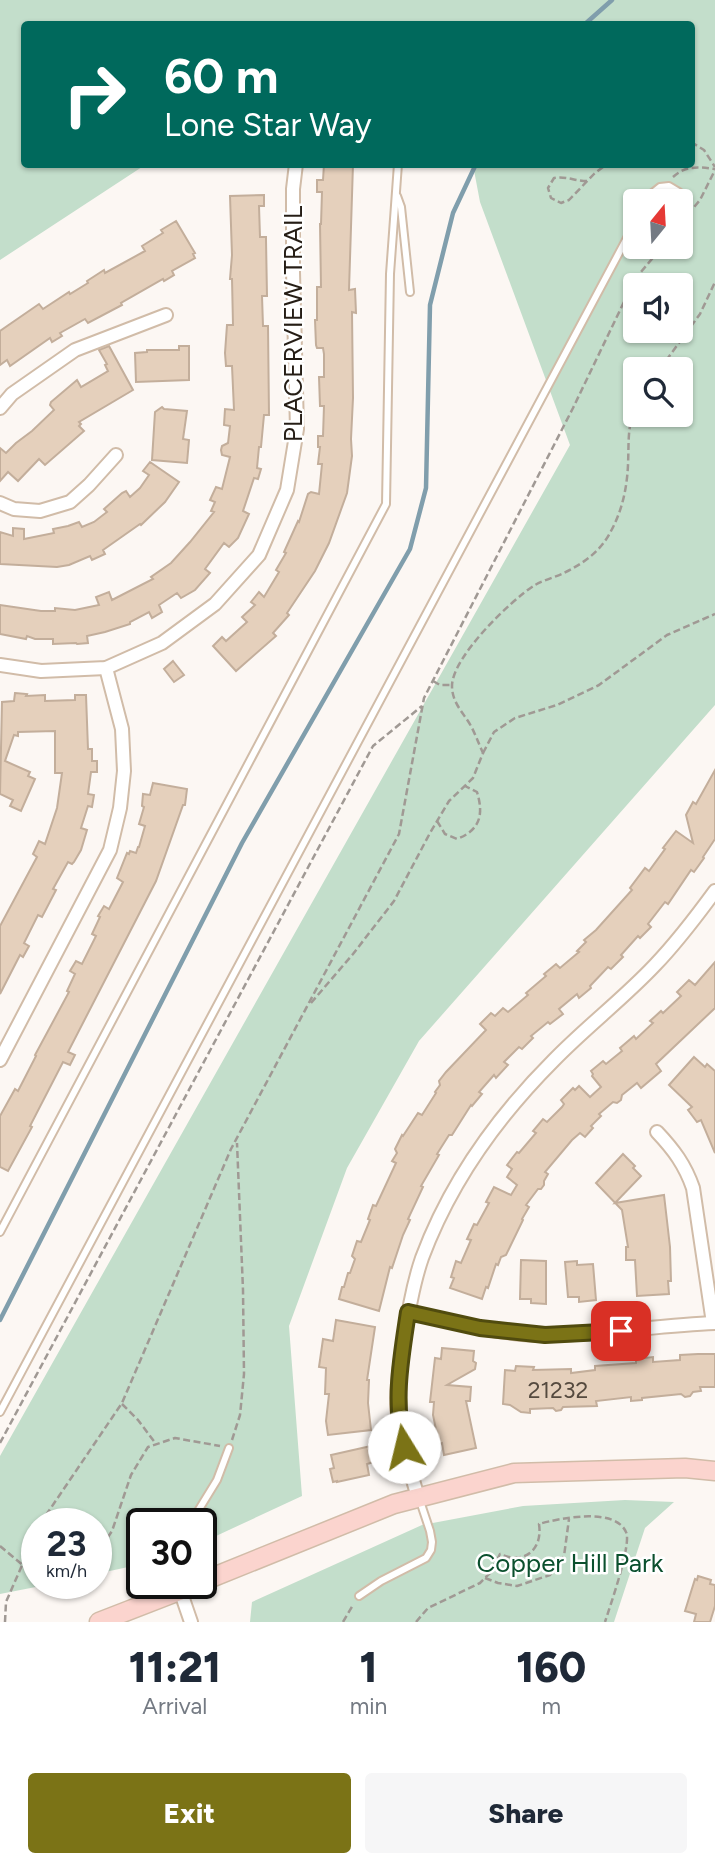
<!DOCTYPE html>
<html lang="en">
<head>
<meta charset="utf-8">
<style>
  :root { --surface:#fff; --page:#f6f6f7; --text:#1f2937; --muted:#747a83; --accent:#7b7316 }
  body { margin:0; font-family:Figtree,sans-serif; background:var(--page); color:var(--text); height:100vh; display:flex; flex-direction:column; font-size:26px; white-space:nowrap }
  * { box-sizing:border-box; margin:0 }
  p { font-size:23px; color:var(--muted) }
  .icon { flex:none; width:38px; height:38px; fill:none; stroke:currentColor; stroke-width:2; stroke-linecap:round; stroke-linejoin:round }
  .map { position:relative; height:1622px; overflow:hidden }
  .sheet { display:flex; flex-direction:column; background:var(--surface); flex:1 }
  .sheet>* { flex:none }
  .guide { position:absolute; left:21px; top:21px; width:674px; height:147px; border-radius:7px; box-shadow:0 2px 5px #0004; background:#00695c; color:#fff; overflow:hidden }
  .needle { width:46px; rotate:18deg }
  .fabs { position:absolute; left:623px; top:189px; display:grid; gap:14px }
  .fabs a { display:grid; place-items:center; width:70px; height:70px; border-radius:7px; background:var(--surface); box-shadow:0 2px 5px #0004; font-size:35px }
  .speed { position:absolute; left:21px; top:1508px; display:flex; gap:14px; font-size:35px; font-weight:700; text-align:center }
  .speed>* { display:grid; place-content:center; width:91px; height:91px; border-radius:50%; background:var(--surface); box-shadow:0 2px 5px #0004; line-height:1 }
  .speed small { font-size:18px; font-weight:400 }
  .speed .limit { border:4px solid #111; border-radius:10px; background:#fff; color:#111 }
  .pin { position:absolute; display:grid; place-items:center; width:60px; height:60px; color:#fff; margin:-30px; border-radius:14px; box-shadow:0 4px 10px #0006 }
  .me { position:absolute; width:77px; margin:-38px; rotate:351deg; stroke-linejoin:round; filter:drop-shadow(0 0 5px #0008) }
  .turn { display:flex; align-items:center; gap:24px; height:147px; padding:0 28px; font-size:32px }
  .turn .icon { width:91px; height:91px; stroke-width:2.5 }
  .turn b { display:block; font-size:49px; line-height:60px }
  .eta { display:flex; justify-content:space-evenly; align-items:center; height:119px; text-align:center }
  .eta b { font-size:42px; font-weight:800; line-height:49px }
  .action { display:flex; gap:14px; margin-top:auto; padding:14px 28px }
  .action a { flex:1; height:80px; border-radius:7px; background:var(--accent); color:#fff; font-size:28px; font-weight:800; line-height:80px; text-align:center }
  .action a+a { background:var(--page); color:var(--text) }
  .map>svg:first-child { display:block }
  .green { fill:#c3decb; fill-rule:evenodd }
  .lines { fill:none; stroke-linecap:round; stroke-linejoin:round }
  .stream { stroke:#809eac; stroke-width:4.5 }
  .building { fill:#e5d0bc; stroke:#c3ae9b; stroke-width:2 }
  .service-casing { stroke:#d1bca8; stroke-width:10 }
  .minor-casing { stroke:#d1bca8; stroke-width:16 }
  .secondary-casing { stroke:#d1bca8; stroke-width:21 }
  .path { stroke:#a09994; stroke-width:2.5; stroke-dasharray:7 3.5; stroke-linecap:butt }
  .service { stroke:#fff; stroke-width:6 }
  .minor { stroke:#fff; stroke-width:12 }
  .secondary { stroke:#fbd4ce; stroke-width:18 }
  .route-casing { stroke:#504b0e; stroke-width:18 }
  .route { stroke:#7b7316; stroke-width:12 }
  .labels { text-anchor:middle; stroke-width:5; stroke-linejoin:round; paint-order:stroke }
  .number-label { font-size:23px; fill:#554a3f }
  .street-label { font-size:26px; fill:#251d15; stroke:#fff }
  .park-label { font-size:26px; fill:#0b502e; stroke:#fff }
</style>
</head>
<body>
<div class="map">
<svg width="715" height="1622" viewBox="0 0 715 1622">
  <rect width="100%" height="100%" fill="#fcf7f3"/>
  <!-- green -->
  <g class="green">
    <path d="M0 0H715V705L419 1041 347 1168 289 1326 302 1496 201 1543V1524H142V1564L96 1574V1524H37V1584H51L0 1594V1456L570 445 480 202 473 165 691 164V24H24V164L145 165 0 260ZM635 201H681V247H635ZM635 285H681V331H635ZM635 369H681V415H635Z"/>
    <polygon points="625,1500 674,1502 645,1528 614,1622 250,1622 252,1602 422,1525 523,1506"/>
  </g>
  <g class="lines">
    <!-- stream -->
    <g class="stream">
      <polyline points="585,24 612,0"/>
      <polyline points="0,1320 242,843 410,549 426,488 430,305 453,213 476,164"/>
    </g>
  </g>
  <!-- building -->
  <g class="building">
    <polygon points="324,164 353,164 349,290 355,289 356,313 352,312 353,398 351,439 352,456 347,493 329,543 315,571 287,613 289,615 273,633 276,636 236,671 213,646 222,637 226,641 247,622 242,617 255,605 251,602 259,592 264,597 279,572 276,570 286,553 284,552 298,521 299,522 308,494 311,492 319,494 322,464 318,464 320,447 318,447 318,436 323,436 324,406 320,406 319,377 324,377 324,354 323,348 317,348 316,345 315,320 317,320 317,287 321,287 320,224 321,224 322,192 317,192 317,180 323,180"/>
    <polygon points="264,195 264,206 259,206 260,237 266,237 266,240 267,296 262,296 263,326 268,326 269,415 264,415 261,447 259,447 257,468 261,469 258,479 254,478 243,511 249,514 238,538 229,547 224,543 205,569 210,573 195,590 181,598 177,593 159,605 162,612 152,618 149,612 130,622 130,624 105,632 87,636 88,643 77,644 76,643 53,644 53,639 35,639 27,636 26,639 0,634 0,605 41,611 55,611 55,608 75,610 99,605 96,597 109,592 112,600 153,579 151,577 171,563 190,542 214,512 211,511 215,502 210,500 216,487 222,489 230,457 222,455 221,450 222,446 228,443 230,426 224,425 225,409 234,410 232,366 226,366 225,353 227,325 233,325 232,279 230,279 232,255 230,196"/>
    <polygon points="176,221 195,253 193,254 195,258 172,271 174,275 164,281 163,279 121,303 122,305 88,323 85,319 60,333 62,336 52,342 50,338 10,366 7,360 0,365 0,331 39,304 43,309 69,292 70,294 88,283 87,281 104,270 105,273 145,251 142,246 163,233 161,230"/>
    <polygon points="109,346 133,390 79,422 81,424 79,426 84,431 45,465 39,459 18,481 8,472 0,481 0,448 6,453 16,443 32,431 54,410 50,405 51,402 77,380 81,387 108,371 105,365 107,364 99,350"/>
    <polygon points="179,346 189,346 189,380 136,382 135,353 147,352 147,350 179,350"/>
    <polygon points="162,407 164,409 187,411 183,439 189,440 187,463 152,460 155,412"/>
    <polygon points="150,462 179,482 165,502 141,525 140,524 103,550 105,554 92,560 90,556 69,565 57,567 0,564 0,532 13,536 13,528 24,529 24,539 54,533 53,529 68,526 79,522 82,527 94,522 107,512 104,509 122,493 126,491 130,497 140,488 149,475 143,471"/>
    <polygon points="173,661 184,675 174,682 164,669"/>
    <polygon points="15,693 27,694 26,696 45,695 45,701 75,700 75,695 86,695 88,749 92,749 92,761 97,761 97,772 91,772 88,794 94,795 92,807 88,806 81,828 87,830 81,850 74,862 72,864 68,862 53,889 56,890 42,917 38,915 24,943 29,946 23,957 20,955 0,994 0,926 37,857 33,854 39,841 45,844 57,808 62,773 55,773 55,731 18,732 18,736 14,735 5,761 30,772 28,776 35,779 21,811 10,806 13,800 0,794 2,702 14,701"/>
    <polygon points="715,770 715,839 703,857 704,858 694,872 691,870 668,904 665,902 648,924 651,927 640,938 638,936 621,955 623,957 611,969 608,967 590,986 591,988 579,998 577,994 559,1009 563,1014 550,1024 548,1022 531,1036 533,1038 522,1049 519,1047 504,1062 508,1065 496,1078 494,1075 479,1092 482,1094 472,1106 471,1105 452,1135 449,1135 437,1154 439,1155 421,1186 423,1187 408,1219 410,1220 403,1235 392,1268 390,1267 379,1311 339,1299 342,1287 344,1287 348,1273 350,1273 355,1259 352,1256 357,1241 361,1242 370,1220 368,1219 373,1205 376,1206 396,1163 392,1161 397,1153 395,1149 402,1135 403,1136 418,1113 422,1115 436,1093 435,1092 440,1085 439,1081 446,1072 486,1030 480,1024 491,1013 495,1016 503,1008 508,1012 528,995 526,993 546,976 544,974 556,964 560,968 579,952 577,951 586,942 584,940 596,930 632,890 630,888 645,868 649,871 665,849 663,848 676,831 693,843 686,815 693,802 696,804"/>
    <polygon points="153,783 187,789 185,805 183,805 156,881 68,1052 75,1055 70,1065 63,1062 30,1126 32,1127 8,1171 0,1167 0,1116 15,1089 18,1091 36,1056 35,1055 69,992 67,991 75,974 70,971 76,961 82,964 96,936 92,934 100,917 98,916 104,906 109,909 123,882 117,878 127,853 129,854 130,851 136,853 138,847 139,847 145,826 139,824 144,807 142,806 143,794 150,795"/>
    <polygon points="715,962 715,1008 656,1064 661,1071 641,1088 637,1083 622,1095 621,1100 617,1103 613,1102 599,1114 601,1116 591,1126 593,1128 585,1137 580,1133 572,1140 545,1172 548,1174 544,1181 544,1185 541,1189 538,1189 526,1205 529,1207 522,1219 523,1220 506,1255 501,1257 498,1265 496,1264 488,1288 486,1287 482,1299 450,1288 454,1278 451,1277 456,1261 461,1263 471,1240 467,1239 474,1224 477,1225 489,1203 486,1202 494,1187 511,1195 517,1185 507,1177 512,1169 507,1165 517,1152 519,1153 536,1133 533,1131 543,1119 547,1122 562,1107 564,1104 561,1100 573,1088 575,1090 579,1086 590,1097 601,1087 592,1076 593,1074 591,1071 603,1061 606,1064 622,1051 620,1048 634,1036 636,1039 653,1023 650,1021 661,1011 663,1013 681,996 677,992 689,980 695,985"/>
    <polygon points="694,1057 705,1067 707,1064 715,1071 715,1153 701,1120 697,1122 688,1110 692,1107 669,1085"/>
    <polygon points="623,1154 635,1166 633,1168 641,1176 615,1203 664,1195 670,1247 671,1281 668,1281 669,1294 637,1296 635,1260 626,1260 626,1247 628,1247 622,1210 596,1183"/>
    <polygon points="521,1260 546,1261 546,1304 531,1303 531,1299 520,1299"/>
    <polygon points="577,1261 577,1265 593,1264 596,1300 579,1302 579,1297 568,1297 565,1262"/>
    <polygon points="336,1320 375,1327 367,1380 369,1380 368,1403 371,1430 328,1435 326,1421 329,1394 325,1394 326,1368 319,1367 323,1339 333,1341"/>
    <polygon points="442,1348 474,1351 473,1361 476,1363 475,1369 447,1385 471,1387 470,1401 466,1401 476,1448 444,1455 442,1443 439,1444 433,1415 434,1402 430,1402 435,1358 441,1359"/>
    <polygon points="698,1354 715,1354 715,1387 700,1387 701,1391 693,1392 690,1396 685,1397 681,1394 642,1398 642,1400 631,1401 631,1397 596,1401 597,1406 563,1407 561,1410 556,1411 553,1408 530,1409 530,1413 521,1412 510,1405 503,1404 505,1370 515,1371 516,1366 534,1367 533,1370 571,1369 571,1373 595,1370 595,1366 636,1363 636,1359 653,1357 653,1362 680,1360 680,1355"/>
    <polygon points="371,1446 374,1462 367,1464 369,1475 337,1482 337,1481 333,1482 330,1469 334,1468 331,1455"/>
    <polygon points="698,1576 711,1580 710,1584 715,1585 715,1606 710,1622 694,1622 696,1614 685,1611 695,1579 697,1580"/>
  </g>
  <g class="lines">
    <defs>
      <g id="service">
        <polyline points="397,196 401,207 410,292"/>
        <polyline points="647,201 650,195 660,187 669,186 679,192 681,201"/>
        <polyline points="0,1232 386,504 390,274 398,164"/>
        <polyline points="0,1412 635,223"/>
        <polyline points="190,1524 217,1480 229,1448"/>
        <polyline points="359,1596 381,1581 426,1558 431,1550 432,1542 430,1531 420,1501"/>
      </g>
      <g id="minor">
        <polyline points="0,408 12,394 75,350 166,315"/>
        <polyline points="0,503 14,509 40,511 70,502 89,485 116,455"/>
        <polyline points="0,665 41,671 106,668 162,643 215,604 259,555 287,490 297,429 293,272 293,189 296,164"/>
        <polyline points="0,1060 110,850 120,808 124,771 122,729 106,668"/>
        <path d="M657 1132C674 1150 685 1165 693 1188L713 1323"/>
        <path d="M408 1312C454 1322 500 1335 547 1335 603 1335 659 1325 715 1323"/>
        <path d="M418 1497C409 1467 399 1436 397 1404 397 1383 400 1362 404 1341 408 1313 413 1284 422 1258 450 1183 498 1116 554 1060 586 1027 623 999 655 965 677 942 696 917 715 891"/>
        <polyline points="180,1590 191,1622"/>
      </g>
      <g id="secondary">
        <polyline points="201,1582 394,1504 514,1473 685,1468 715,1471"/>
        <polyline points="99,1622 197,1584"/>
      </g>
    </defs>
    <!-- service casing -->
    <use href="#service" class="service-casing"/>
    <!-- minor casing -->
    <use href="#minor" class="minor-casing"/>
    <!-- secondary casing -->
    <use href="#secondary" class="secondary-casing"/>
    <!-- path -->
    <g class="path">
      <polyline points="691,142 704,150 715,167"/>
      <path d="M673 177C686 165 699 167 715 169"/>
      <path d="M587 181C575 181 566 176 554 178L548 188 551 198 561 203 569 200 594 174 607 164"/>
      <polyline points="681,223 700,200 715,170"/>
      <polyline points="660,369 700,314 715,282"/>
      <polyline points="433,681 440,685 452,685"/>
      <polyline points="483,753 494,732 515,718 557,705 599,685 667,635 715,614"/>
      <path d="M437 821 445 834 457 839C480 830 484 815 477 792L465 786"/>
      <path d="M311 1003 353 954 394 901 430 833 449 801 473 778 483 753C479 744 476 736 472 728 465 714 452 704 452 686 452 657 511 600 535 585 544 580 555 577 564 573 584 563 601 551 611 531 622 511 627 488 628 465 629 445 627 427 635 408"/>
      <polyline points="122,1404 138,1420 156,1444"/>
      <polyline points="232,1440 240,1415 244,1374 243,1290 237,1143"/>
      <polyline points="0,1443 373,746 422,706"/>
      <polyline points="42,1520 51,1524"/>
      <polyline points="40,1524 122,1403 231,1149 399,834 424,698 573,408 635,279 662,247"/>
      <polyline points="0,1546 37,1577"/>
      <polyline points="96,1555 112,1531 131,1475 148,1447 175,1438 220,1446"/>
      <polyline points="485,1578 498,1583 517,1586 550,1575 564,1556 569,1519"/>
      <polyline points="58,1584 61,1584"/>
      <polyline points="5,1622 6,1602 37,1531"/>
      <polyline points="343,1622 353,1605"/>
      <path d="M416 1622 428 1608 480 1583 490 1573 500 1554C524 1565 543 1550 539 1524 560 1518 615 1507 626 1532 632 1544 610 1606 605 1622"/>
    </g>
    <!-- service -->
    <use href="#service" class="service"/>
    <!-- minor -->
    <use href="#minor" class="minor"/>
    <!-- secondary -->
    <use href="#secondary" class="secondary"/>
  </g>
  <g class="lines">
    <defs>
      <path id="route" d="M404 1447C393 1400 401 1359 408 1312L480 1328 545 1335 621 1331"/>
    </defs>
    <!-- route casing -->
    <use href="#route" class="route-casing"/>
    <!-- route -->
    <use href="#route" class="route"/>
  </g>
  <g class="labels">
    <!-- number labels -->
    <g class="number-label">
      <text x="558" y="1398">21232</text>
    </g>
    <!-- street labels -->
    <g class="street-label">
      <text transform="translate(293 324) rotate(-90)" y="9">PLACERVIEW TRAIL</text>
    </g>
    <!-- park labels -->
    <g class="park-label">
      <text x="570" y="1572">Copper Hill Park</text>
    </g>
  </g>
</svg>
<div class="fabs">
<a><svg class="needle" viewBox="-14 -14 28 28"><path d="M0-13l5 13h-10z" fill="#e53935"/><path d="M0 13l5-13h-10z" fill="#747a83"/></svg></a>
<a><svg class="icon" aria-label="sound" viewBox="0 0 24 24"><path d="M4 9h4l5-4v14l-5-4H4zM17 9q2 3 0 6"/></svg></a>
<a><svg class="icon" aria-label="search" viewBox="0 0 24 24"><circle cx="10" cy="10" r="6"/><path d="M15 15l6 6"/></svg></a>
</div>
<div class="speed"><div>23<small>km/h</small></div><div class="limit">30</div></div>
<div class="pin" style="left:621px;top:1331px;background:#d93025"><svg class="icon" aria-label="arrive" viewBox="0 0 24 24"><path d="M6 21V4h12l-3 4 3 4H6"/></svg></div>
<svg class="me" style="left:404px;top:1447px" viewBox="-20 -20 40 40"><circle r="19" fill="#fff"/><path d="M0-13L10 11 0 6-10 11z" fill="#7b7316"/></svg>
<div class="guide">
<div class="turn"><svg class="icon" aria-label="right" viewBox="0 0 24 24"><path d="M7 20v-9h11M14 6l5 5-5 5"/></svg><div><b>60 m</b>Lone Star Way</div></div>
</div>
</div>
<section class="sheet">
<div class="eta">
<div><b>11:21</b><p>Arrival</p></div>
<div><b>1</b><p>min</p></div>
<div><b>160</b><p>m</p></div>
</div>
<div class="action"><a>Exit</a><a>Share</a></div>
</section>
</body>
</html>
